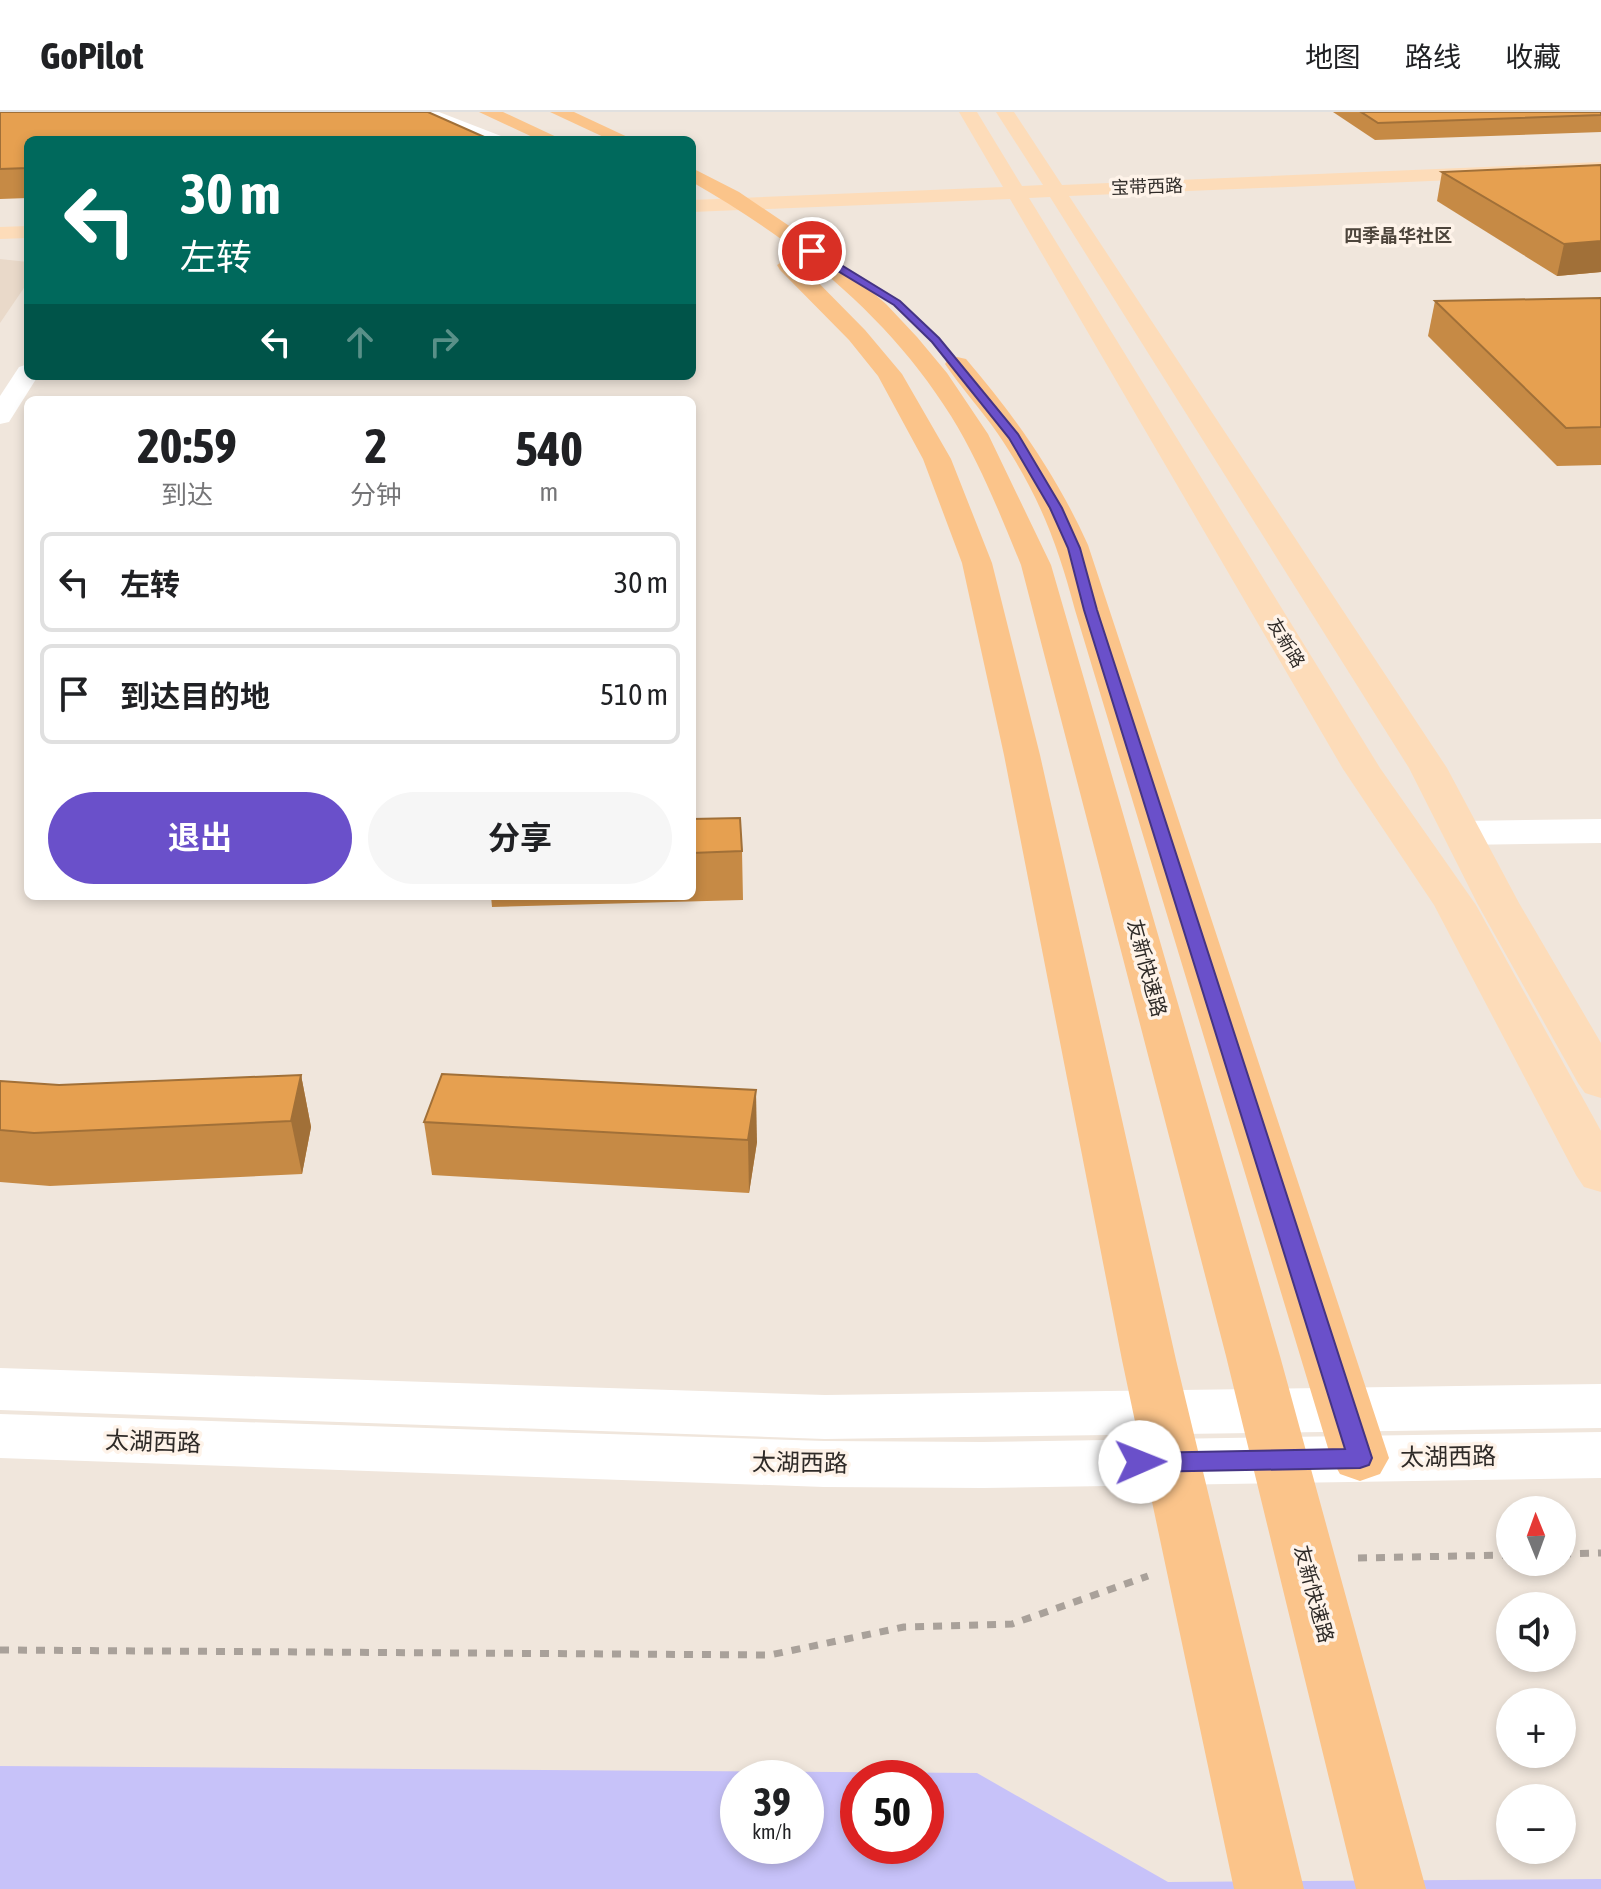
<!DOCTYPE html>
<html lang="zh">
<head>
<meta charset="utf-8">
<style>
  :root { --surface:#fff; --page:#f6f6f6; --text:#202124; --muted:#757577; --line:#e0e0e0; --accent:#6a50ca }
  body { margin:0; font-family:"Asap Condensed","Noto Sans SC",sans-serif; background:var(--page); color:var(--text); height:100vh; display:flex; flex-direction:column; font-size:30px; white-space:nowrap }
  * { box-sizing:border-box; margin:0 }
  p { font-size:26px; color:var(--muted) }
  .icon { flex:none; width:44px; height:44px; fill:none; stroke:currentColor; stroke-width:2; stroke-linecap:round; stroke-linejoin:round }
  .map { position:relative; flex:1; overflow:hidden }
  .panel { position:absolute; left:24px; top:284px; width:672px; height:504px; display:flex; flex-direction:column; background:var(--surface); border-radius:12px; box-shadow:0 4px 12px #0003 }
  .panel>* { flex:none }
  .guide { position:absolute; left:24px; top:24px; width:672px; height:244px; border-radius:12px; box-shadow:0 4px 12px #0003; background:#00695c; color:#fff; overflow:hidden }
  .needle { width:52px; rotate:359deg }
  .tools { position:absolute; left:1496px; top:1384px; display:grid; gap:16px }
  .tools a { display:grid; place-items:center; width:80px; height:80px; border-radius:50%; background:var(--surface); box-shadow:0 4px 12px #0003; font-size:40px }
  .speed { position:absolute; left:720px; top:1648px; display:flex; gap:16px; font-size:40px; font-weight:700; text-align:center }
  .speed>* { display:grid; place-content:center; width:104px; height:104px; border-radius:50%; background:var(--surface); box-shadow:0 4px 12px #0003; line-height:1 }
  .speed small { font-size:20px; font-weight:400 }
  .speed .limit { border:12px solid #d22; background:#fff; color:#111 }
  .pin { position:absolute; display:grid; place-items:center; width:68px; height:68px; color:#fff; margin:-34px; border:4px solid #fff; border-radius:50%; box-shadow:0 2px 8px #0007 }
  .me { position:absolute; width:88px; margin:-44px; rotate:89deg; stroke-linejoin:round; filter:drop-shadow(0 0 6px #0008) }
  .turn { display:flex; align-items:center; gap:28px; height:168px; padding:0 24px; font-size:36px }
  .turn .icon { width:104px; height:104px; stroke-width:2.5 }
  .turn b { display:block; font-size:56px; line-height:68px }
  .lanes { display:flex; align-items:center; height:76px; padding:0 24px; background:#0003; justify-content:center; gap:40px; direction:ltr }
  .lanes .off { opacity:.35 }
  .eta { display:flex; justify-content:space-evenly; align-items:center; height:136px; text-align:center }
  .eta b { font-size:48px; font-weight:700; line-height:56px }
  .button { display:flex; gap:16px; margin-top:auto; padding:16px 24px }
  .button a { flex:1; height:92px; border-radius:48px; background:var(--accent); color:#fff; font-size:32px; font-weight:700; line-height:92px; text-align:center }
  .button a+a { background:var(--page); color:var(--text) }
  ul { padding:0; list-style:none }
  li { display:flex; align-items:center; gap:24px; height:100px; margin:0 16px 12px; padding:0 8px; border:4px solid var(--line); border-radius:12px }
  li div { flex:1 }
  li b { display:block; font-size:30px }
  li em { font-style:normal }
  header { display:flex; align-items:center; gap:48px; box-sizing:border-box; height:112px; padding:0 40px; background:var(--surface); border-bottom:2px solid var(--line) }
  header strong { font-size:38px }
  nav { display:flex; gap:44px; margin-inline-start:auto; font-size:28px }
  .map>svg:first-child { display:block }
  .built { fill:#e9d9c9 }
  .water { fill:#c7c2f9; fill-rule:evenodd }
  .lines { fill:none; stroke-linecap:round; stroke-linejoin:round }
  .path { stroke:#a9a19a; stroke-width:7; stroke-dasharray:9 9; stroke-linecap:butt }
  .secondary { fill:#fff; fill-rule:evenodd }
  .primary { fill:#fddcb9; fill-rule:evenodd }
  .highway { fill:#fbc48a; fill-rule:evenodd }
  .wall { fill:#c68a45 }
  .shaded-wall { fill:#a17038 }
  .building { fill:#e6a050; stroke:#a17038; stroke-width:2 }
  .route { fill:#6a50ca; stroke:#453483; stroke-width:2 }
  .labels { text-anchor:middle; stroke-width:7; stroke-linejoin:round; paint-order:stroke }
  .far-street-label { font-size:18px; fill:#2e2a27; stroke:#fef3e9 }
  .far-neighbourhood-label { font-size:18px; font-weight:bold; fill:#4d453c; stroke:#fef3e9 }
  .street-label { font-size:20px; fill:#2e2a27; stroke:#fef3e9 }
  .near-street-label { font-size:24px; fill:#2e2a27; stroke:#fef3e9 }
</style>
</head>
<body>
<header>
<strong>GoPilot</strong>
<nav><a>地图</a><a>路线</a><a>收藏</a></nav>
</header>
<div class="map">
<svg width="1601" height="1777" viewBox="0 0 1601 1777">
  <rect width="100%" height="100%" fill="#f0e6dc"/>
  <!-- built -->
  <polygon class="built" points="0,147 28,150 28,170 0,211"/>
  <!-- water -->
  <path class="water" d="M0 1654 977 1661 1168 1770 1601 1767V1777H0ZM738 1666H806V1734H738ZM858 1666H926V1734H858Z"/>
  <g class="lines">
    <!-- path -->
    <g class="path">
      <polyline points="1562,1442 1601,1441"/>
      <polyline points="1358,1446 1510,1443"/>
      <polyline points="0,1538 770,1543 904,1515 1012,1512 1148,1464"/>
    </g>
    <!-- secondary -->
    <g class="secondary">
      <polygon points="415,0 439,0 501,24 504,28 479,28"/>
      <polygon points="28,252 28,264 38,264 9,310 0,312 0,284 19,255"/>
      <polygon points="1601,707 1601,731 1461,733 1447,729 1442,721 1447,713 1461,709"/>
      <polygon points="0,1256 825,1283 1601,1272 1601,1316 825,1327 0,1298"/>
      <polygon points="0,1302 824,1329 983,1330 1601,1320 1601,1366 983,1376 824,1375 0,1346"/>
    </g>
    <!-- primary -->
    <g class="primary">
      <polygon points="959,0 977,0 1022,74 1043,73 996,0 1014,0 1062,73 1601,50 1601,62 1069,84 1447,656 1519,791 1601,931 1601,986 1585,981 1578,971 1477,791 1409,656 1050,85 1029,86 1380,656 1476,793 1601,1019 1601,1080 1584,1075 1576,1063 1434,793 1343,657 1010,87 692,100 692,88 1003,75"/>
      <polygon points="28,114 28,126 0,127 0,115"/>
    </g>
    <!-- highway -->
    <g class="highway">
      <polygon points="479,0 503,0 563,28 539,28"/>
      <polygon points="550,0 574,0 634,28 610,28"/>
      <path d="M692 56 739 80 816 132 886 192 917 225 947 261 988 322 1051 453 1280 1244 1426 1777H1356L1226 1244 1021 453C1000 402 980 351 951 304 888 203 794 128 692 70Z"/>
      <polygon points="788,146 796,148 865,218 902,262 951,347 992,451 1040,643 1176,1248 1304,1777 1234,1777 1122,1248 1004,643 962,451 923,347 878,264 849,228 780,158 777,153"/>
      <path d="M957 245 966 247C1015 304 1057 364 1088 433L1389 1346 1380 1362 1360 1369 1340 1362 1331 1346 1075 498C1057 430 1038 381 998 322 981 297 961 276 945 252L948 247Z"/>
    </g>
  </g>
  <!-- wall -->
  <g class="wall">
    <polygon points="0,0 28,28 28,86 0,87"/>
    <polygon points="1333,0 1601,0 1601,20 1375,28"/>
    <polygon points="1601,53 1601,160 1557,164 1437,89 1442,60"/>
    <polygon points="1601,186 1601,353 1557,354 1428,224 1435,189"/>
    <polygon points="692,707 742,739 743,788 492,795 491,784 692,784"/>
    <polygon points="442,962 757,1030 749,1081 432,1063 424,1010"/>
    <polygon points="301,963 311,1015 302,1062 50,1074 0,1070 0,969 59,973"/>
  </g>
  <!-- shaded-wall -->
  <g class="shaded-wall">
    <polygon points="1601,129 1601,160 1557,164 1564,132"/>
    <polygon points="301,963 311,1015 302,1062 291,1009"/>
    <polygon points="756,978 757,1030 749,1081 748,1028"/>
  </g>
  <!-- building -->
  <g class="building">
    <polygon points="0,0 428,0 491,28 28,28 28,56 0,57"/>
    <polygon points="1361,0 1601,0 1601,3 1378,11"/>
    <polygon points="1601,53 1601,129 1564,132 1442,60"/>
    <polygon points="1601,186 1601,315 1566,316 1435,189"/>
    <polygon points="740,706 742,739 692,741 692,707"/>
    <polygon points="442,962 756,978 748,1028 424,1010"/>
    <polygon points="301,963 291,1009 34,1021 0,1018 0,969 59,973"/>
  </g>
  <!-- route -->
  <polygon class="route" points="808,137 815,137 900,189 939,226 1018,322 1062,396 1080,436 1097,498 1372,1346 1369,1353 1360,1356 1140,1360 1132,1357 1128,1350 1132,1344 1140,1341 1345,1337 1084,498 1068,436 1050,396 1009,326 932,230 894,193 808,141"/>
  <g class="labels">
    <!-- far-street labels -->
    <g class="far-street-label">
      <text transform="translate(1147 75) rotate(-2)" y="6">宝带西路</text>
      <text transform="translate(1286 531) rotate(59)" y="6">友新路</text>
    </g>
    <!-- far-neighbourhood labels -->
    <g class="far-neighbourhood-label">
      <text x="1398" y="130">四季晶华社区</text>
    </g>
    <!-- street labels -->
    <g class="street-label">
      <text transform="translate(1147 856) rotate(75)" y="7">友新快速路</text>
      <text transform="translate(1314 1482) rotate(75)" y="7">友新快速路</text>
    </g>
    <!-- near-street labels -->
    <g class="near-street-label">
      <text transform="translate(153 1330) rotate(2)" y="8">太湖西路</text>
      <text transform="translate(1448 1345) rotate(-1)" y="8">太湖西路</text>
      <text transform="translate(800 1351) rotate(1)" y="8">太湖西路</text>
    </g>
  </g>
</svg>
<div class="tools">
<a><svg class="needle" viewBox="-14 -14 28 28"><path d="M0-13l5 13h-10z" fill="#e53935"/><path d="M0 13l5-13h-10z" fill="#757577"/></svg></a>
<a><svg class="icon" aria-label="sound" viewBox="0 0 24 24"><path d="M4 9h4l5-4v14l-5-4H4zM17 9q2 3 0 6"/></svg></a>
<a>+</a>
<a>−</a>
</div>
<div class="speed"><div>39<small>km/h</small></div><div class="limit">50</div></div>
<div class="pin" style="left:812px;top:139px;background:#d93025"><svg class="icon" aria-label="arrive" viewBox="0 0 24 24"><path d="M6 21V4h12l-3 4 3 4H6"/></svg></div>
<svg class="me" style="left:1140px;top:1350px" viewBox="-20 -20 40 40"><circle r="19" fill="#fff"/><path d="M0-13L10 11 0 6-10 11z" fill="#6a50ca"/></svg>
<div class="guide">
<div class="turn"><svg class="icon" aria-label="left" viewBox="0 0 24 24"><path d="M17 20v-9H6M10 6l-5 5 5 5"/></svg><div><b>30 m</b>左转</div></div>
<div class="lanes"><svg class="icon" aria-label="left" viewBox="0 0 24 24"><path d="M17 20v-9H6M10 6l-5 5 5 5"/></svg><svg class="icon off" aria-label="ahead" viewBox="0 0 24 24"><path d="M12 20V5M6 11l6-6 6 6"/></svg><svg class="icon off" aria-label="right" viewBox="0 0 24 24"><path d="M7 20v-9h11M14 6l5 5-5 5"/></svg></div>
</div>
<section class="panel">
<div class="eta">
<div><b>20:59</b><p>到达</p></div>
<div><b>2</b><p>分钟</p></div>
<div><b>540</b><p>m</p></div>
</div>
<ul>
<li><svg class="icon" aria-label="left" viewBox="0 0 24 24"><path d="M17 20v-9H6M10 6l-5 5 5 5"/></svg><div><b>左转</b></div><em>30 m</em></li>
<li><svg class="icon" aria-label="arrive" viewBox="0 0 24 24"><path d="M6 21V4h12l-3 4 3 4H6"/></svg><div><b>到达目的地</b></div><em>510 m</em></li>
</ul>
<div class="button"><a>退出</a><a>分享</a></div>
</section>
</div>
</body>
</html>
